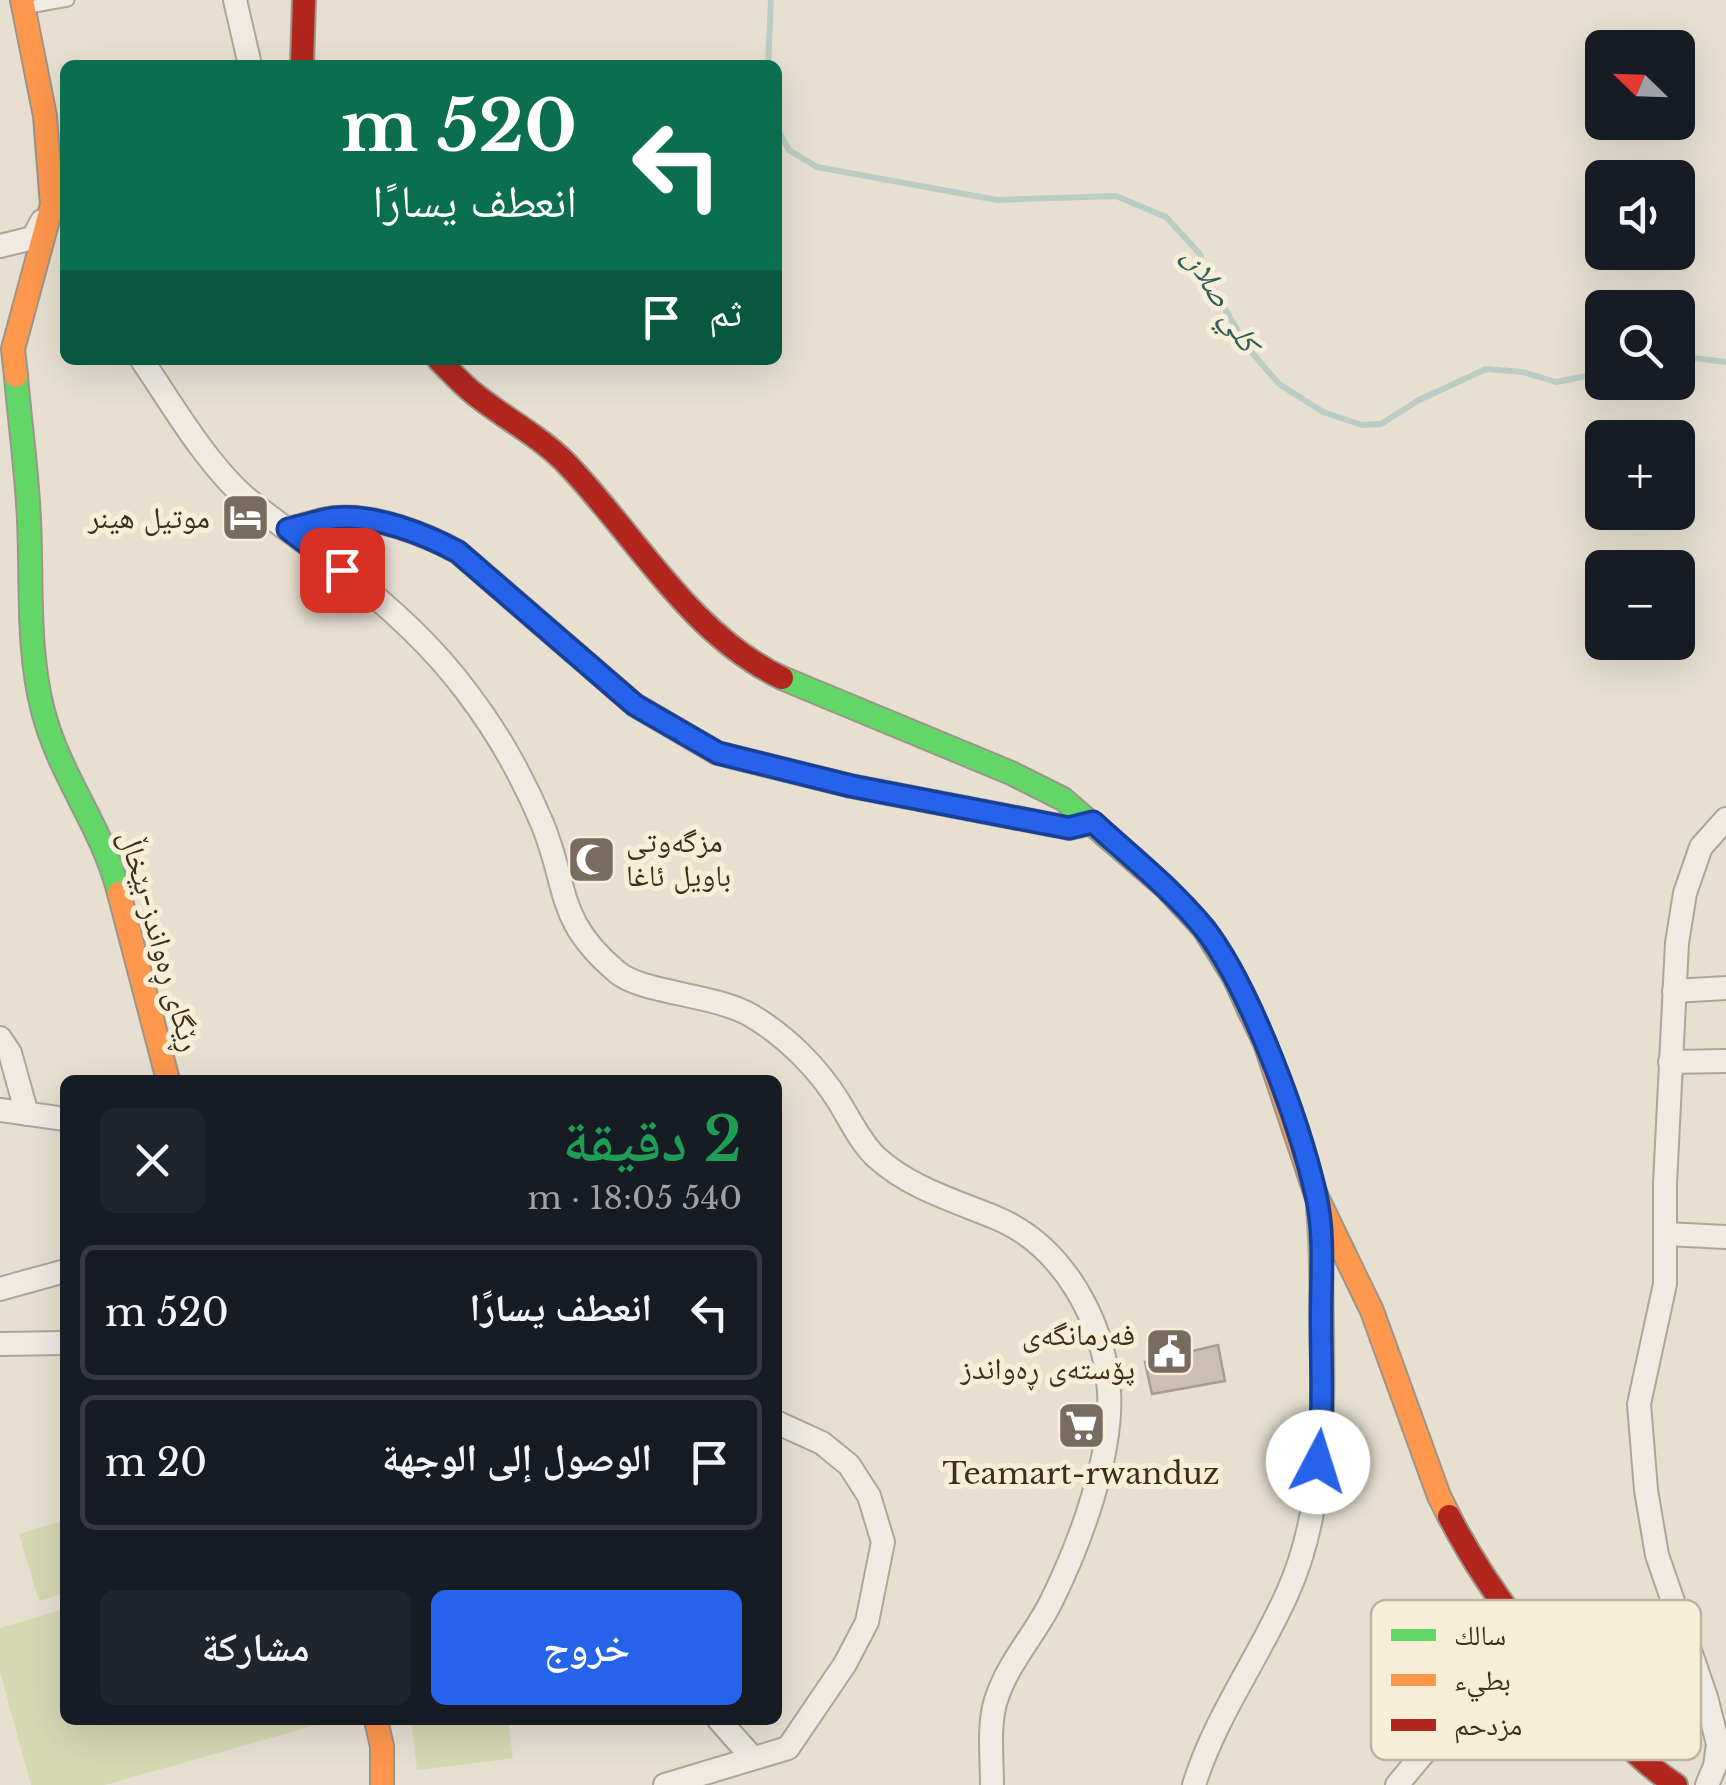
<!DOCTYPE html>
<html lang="ar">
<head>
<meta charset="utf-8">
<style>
  :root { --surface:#171b24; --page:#20242c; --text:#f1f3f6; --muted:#9ea1a6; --line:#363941; --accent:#2563eb }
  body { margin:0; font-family:"Libre Baskerville","Noto Naskh Arabic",serif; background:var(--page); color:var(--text); direction:rtl; height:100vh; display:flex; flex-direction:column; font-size:38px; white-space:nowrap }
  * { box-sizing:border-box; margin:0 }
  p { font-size:32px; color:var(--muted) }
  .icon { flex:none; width:55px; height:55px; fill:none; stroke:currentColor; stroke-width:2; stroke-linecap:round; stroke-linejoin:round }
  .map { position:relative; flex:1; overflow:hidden; direction:ltr }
  .drawer { position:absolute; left:60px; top:1075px; width:722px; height:650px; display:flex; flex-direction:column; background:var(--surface); border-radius:15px; box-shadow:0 10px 40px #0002; direction:rtl }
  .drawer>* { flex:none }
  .hud { position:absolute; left:60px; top:60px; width:722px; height:305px; border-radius:15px; box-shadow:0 10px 40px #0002; direction:rtl; background:#0b6e4f; color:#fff; overflow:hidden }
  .needle { width:65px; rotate:293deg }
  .controls { position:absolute; left:1585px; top:30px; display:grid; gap:20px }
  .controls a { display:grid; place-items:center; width:110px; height:110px; border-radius:15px; background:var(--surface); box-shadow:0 10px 40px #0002; font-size:50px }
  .pin { position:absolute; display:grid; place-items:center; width:85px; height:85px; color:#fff; margin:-42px; border-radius:20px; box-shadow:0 5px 15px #0006 }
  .me { position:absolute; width:110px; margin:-55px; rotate:5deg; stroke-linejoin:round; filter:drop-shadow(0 0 8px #0008) }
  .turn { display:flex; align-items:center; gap:35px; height:210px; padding:0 40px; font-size:45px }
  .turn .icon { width:130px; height:130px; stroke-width:2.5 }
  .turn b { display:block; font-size:70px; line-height:85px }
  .then { display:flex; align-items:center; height:95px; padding:0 40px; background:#0003; gap:20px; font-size:38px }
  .round { display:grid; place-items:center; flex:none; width:105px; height:105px; border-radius:15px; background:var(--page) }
  .headline { display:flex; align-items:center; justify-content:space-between; height:170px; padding:0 40px }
  h1 { font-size:60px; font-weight:600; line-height:75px; color:#1e9e55 }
  .button { display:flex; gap:20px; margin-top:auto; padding:20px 40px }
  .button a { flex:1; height:115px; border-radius:15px; background:var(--accent); color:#fff; font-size:40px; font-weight:600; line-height:115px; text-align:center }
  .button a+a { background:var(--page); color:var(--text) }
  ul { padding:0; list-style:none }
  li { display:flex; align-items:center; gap:30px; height:135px; margin:0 20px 15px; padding:0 20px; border:5px solid var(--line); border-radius:15px }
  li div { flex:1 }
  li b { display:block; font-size:38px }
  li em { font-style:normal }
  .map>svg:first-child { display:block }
  .green { fill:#d6d7b3 }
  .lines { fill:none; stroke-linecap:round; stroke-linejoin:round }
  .stream { stroke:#bcccc2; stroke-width:6 }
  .building { fill:#cbbfb2; stroke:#a89c90; stroke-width:2.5 }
  .lane-casing { stroke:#ada599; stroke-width:15 }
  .street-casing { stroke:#ada599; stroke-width:26 }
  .fast-casing { stroke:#9c958a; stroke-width:26 }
  .slow-casing { stroke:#9c958a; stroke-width:26 }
  .jam-casing { stroke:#9c958a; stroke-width:26 }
  .lane { stroke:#efebe3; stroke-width:11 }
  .street { stroke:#efebe3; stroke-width:22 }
  .fast { stroke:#63d668; stroke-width:22 }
  .slow { stroke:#ff974d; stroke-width:22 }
  .jam { stroke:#b3261e; stroke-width:22 }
  .route-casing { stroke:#184099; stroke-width:25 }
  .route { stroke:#2563eb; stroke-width:18 }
  .labels { text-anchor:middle; stroke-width:10; stroke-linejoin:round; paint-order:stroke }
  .poi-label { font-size:30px; fill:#3d2e20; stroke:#f7eed8; text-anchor:end }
  .street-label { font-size:30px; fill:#3d2e20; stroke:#f7eed8 }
  .water-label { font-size:32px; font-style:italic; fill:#2f5d5a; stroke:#f7eed8 }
  .key { fill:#f7eed8; stroke:#bfb4a1; stroke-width:2.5 }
  .key-label { font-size:28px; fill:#3d2e20 }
</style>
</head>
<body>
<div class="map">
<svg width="1726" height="1785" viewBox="0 0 1726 1785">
  <rect width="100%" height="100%" fill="#e7e0d1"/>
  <!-- green -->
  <g class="green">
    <polygon points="65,1520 65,1593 39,1601 19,1534"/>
    <polygon points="65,1609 65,1720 322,1720 323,1723 105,1785 31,1785 0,1672 0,1628"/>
    <polygon points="411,1720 508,1720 513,1758 417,1770"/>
  </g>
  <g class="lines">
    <!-- stream -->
    <g class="stream">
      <polyline points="768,65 771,0"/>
      <polyline points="778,130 789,150 817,167 997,200 1116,196 1166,217 1200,254 1211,285 1248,348 1279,384 1323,412 1362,425 1381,424 1419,400 1486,369 1523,372 1556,382 1602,373"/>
      <polyline points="1678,356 1726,362"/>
    </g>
  </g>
  <!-- building -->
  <polygon class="building" points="1218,1345 1225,1381 1152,1394 1145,1362"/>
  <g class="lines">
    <defs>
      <polyline id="lane" points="29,7 68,0"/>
      <g id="street">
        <polyline points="235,0 250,65"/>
        <polyline points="0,246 33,238 42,221"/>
        <path d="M142 360C171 403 206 463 245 497 273 521 306 542 336 565 383 601 431 644 466 691 496 730 523 778 542 823 569 888 555 920 617 972 641 993 715 994 752 1016 787 1037 818 1068 839 1102 850 1120 861 1143 876 1157 910 1188 953 1200 994 1217 1062 1244 1104 1320 1109 1391 1113 1455 1080 1543 1052 1600 1035 1635 1008 1662 996 1700 988 1725 992 1758 992 1785"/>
        <path d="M288 529C303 526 320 519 335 518 374 514 425 534 458 552L635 705 717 753 851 786 1069 828 1093 823"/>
        <polyline points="1674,991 1726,988"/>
        <polyline points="0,1038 10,1053 27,1114"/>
        <polyline points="1670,1062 1726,1061"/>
        <polyline points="0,1110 65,1119"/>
        <polyline points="1665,1234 1726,1237"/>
        <polyline points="0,1289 65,1271"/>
        <polyline points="0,1344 65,1343"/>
        <polyline points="719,1720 752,1757"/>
        <polyline points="665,1785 788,1748 845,1664 867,1622 883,1542 869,1496 849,1465 822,1443 778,1423"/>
        <path d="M1194 1785C1215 1717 1258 1659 1287 1594 1325 1511 1323 1413 1322 1324 1321 1286 1322 1249 1318 1210"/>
        <polyline points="1397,1785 1447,1725 1544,1660"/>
        <polyline points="1707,1785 1715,1766 1718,1744 1706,1697 1657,1555 1646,1490 1639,1404 1665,1284 1665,1184 1677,943 1685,893 1701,847 1726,819"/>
      </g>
      <g id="fast">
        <path d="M16 376C20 424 27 472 29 520 32 583 27 650 43 711 60 777 102 826 119 893"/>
        <polyline points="782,678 1011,773 1063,799 1166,888 1204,929 1234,977 1250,1012"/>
      </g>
      <g id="slow">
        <polyline points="16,376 13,349 52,205 45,116 22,0"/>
        <polyline points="119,893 168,1080"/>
        <polyline points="1250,1012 1265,1043 1316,1195 1372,1311 1439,1496 1449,1516"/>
        <polyline points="376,1720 382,1746 382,1785"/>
      </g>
      <g id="jam">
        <polyline points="302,65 304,0"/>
        <path d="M439 360C450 371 460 382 472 392 502 417 537 434 565 462 635 534 688 633 782 678"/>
        <path d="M1449 1516C1487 1590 1539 1655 1596 1713 1622 1740 1645 1765 1676 1785"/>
      </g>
    </defs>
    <!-- lane casing -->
    <use href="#lane" class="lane-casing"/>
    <!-- street casing -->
    <use href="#street" class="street-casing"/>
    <!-- fast casing -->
    <use href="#fast" class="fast-casing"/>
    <!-- slow casing -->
    <use href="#slow" class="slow-casing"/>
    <!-- jam casing -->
    <use href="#jam" class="jam-casing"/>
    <!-- lane -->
    <use href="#lane" class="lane"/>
    <!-- street -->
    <use href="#street" class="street"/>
    <!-- fast -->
    <use href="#fast" class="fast"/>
    <!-- slow -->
    <use href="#slow" class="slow"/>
    <!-- jam -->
    <use href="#jam" class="jam"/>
  </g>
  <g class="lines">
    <defs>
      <path id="route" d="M342 570 288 529C303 526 320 520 335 518 374 514 425 534 458 552L635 705 718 753 851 786 1069 828 1093 822C1130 856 1172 889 1204 928 1250 987 1299 1121 1316 1195 1325 1235 1321 1276 1321 1317 1321 1365 1324 1413 1318 1462"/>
    </defs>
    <!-- route casing -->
    <use href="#route" class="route-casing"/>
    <!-- route -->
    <use href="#route" class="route"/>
  </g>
  <!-- icons -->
  <defs>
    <symbol id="hotel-square" viewBox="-11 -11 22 22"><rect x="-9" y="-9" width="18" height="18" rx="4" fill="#786c5e" stroke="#f7eed8"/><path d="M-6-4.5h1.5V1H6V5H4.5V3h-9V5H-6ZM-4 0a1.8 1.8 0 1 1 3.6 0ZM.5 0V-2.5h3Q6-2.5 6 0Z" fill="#fff"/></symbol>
    <symbol id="mosque-square" viewBox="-11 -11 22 22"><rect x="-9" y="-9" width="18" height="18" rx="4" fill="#786c5e" stroke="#f7eed8"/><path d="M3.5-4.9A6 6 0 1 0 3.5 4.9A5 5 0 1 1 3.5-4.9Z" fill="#fff"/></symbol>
    <symbol id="civic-square" viewBox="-11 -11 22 22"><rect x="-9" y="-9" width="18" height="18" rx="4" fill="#786c5e" stroke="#f7eed8"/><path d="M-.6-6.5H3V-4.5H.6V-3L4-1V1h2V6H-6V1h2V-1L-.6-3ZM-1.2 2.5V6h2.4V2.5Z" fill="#fff"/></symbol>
    <symbol id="supermarket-square" viewBox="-11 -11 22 22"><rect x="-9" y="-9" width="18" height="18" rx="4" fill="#786c5e" stroke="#f7eed8"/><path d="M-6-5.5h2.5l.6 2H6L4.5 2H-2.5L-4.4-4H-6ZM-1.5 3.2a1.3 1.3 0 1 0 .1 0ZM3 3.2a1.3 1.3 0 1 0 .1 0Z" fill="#fff"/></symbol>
  </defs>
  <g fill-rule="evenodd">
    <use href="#hotel-square" x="218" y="490" width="55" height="55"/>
    <use href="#mosque-square" x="564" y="832" width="55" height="55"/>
    <use href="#civic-square" x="1142" y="1324" width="55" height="55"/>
    <use href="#supermarket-square" x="1054" y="1398" width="55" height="55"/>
  </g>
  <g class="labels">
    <!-- poi labels -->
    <g class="poi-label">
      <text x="210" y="528">موتيل هينر</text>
      <text x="626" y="852" text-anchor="start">مزگەوتی<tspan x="626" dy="34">باویل ئاغا</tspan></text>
      <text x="1135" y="1345">فەرمانگەی<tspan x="1135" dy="34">پۆستەی ڕەواندز</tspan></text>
      <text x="1081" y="1484" text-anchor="middle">Teamart-rwanduz</text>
    </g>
    <!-- street labels -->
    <g class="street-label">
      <text transform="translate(160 941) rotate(74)" y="10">ڕێگای ڕەواندز-بێخاڵ</text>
    </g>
    <!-- water labels -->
    <g class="water-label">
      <text transform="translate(1222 299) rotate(59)" y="11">كلي صلان</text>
    </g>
  </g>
  <!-- legend -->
  <rect x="1371" y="1600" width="330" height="160" rx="15" class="key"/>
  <rect x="1391" y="1629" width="45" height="12" fill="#63d668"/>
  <rect x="1391" y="1674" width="45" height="12" fill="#ff974d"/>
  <rect x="1391" y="1719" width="45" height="12" fill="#b3261e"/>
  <g class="key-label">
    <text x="1454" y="1645">سالك</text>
    <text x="1454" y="1690">بطيء</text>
    <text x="1454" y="1735">مزدحم</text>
  </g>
</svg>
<div class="controls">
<a><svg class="needle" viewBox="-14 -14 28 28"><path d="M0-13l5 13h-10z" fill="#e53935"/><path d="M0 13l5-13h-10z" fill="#9ea1a6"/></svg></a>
<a><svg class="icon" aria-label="sound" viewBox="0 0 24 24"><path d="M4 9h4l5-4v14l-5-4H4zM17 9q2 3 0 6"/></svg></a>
<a><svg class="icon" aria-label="search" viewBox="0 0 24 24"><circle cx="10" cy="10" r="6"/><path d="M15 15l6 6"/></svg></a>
<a>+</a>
<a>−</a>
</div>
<div class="pin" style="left:342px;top:570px;background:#d93025"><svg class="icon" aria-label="arrive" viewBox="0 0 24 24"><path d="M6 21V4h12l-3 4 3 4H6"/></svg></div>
<svg class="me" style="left:1318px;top:1462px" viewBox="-20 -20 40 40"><circle r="19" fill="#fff"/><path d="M0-13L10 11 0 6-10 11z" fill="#2563eb"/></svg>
<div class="hud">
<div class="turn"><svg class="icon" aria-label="left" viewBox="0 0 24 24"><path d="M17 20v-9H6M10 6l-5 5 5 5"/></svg><div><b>520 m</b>انعطف يسارًا</div></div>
<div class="then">ثم<svg class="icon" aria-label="arrive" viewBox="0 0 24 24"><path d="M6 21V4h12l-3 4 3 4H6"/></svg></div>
</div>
<section class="drawer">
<div class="headline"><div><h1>2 دقيقة</h1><p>540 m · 18:05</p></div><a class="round"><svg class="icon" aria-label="close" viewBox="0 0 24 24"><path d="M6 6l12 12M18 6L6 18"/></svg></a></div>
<ul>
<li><svg class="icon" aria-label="left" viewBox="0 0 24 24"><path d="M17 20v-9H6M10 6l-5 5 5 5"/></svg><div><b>انعطف يسارًا</b></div><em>520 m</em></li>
<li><svg class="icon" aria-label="arrive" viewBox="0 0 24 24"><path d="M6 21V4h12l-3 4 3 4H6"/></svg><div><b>الوصول إلى الوجهة</b></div><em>20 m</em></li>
</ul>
<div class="button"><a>خروج</a><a>مشاركة</a></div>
</section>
</div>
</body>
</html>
